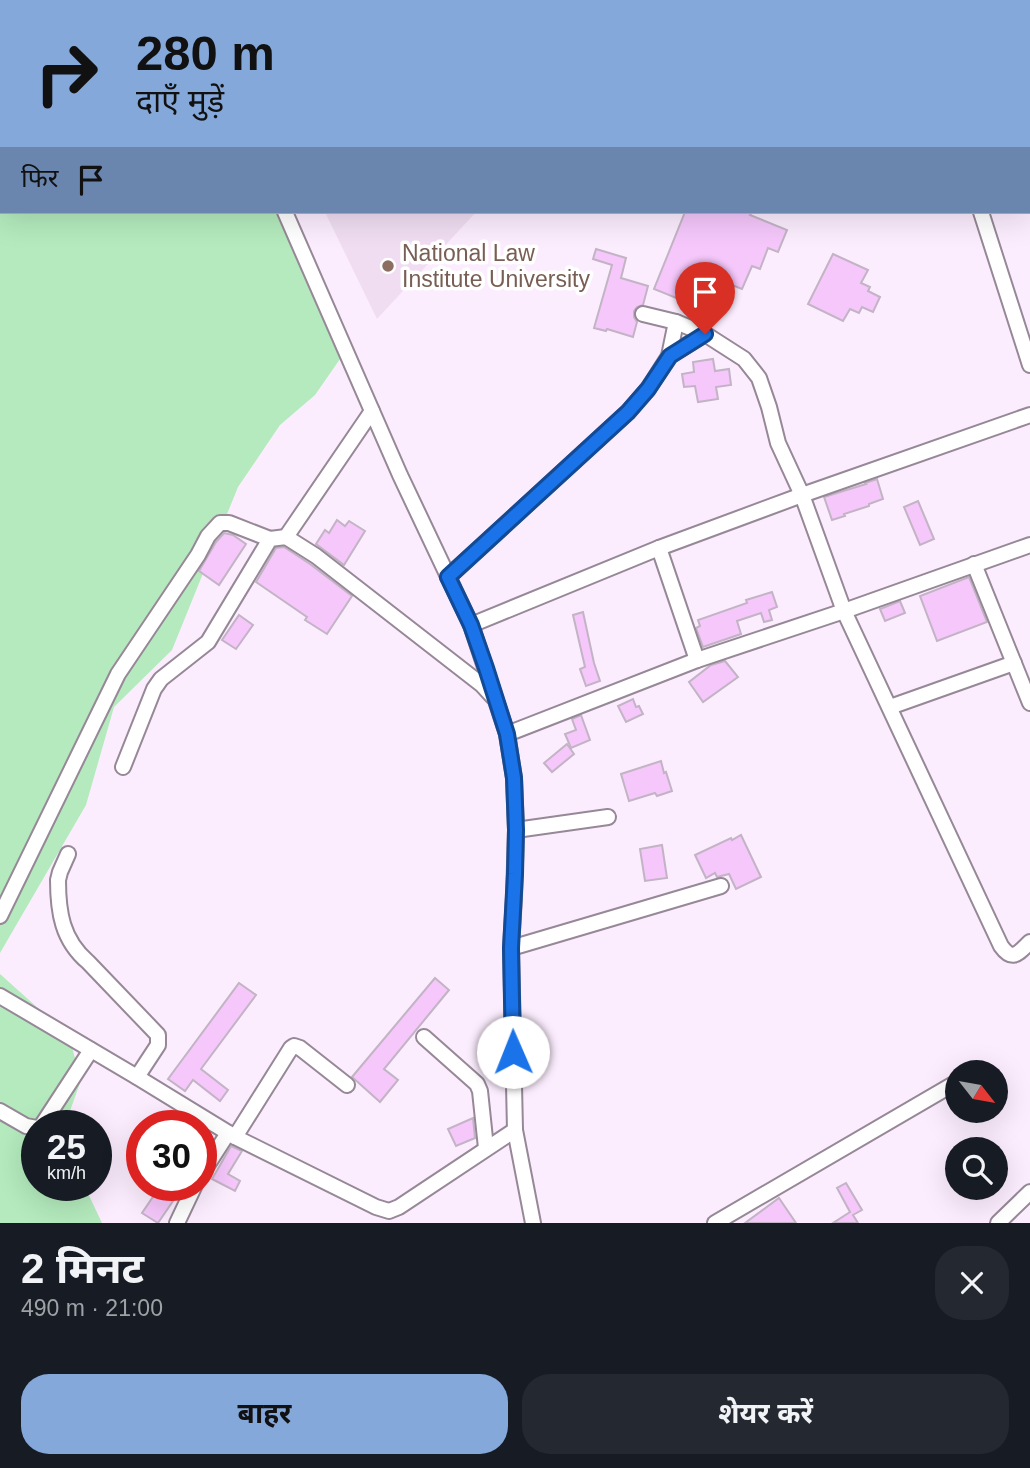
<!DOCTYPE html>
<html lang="hi">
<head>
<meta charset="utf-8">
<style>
  :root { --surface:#171b24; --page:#242831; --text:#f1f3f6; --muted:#9ea1a6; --accent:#85a8da }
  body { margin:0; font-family:Helvetica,"Noto Sans Devanagari",sans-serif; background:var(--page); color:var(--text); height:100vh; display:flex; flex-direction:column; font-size:26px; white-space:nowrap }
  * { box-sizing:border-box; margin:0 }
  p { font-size:23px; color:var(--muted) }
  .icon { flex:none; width:38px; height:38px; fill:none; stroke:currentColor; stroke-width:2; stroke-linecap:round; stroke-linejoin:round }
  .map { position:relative; height:1223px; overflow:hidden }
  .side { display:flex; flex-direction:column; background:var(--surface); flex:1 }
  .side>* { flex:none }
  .hud { position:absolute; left:0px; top:0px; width:1031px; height:214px; box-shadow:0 7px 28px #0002; background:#85a8da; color:#111; overflow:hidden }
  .needle { width:46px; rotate:121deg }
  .buttons { position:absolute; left:945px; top:1060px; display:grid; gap:14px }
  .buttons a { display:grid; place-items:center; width:63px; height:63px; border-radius:50%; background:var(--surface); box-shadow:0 7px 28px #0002; font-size:35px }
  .speed { position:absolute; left:21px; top:1110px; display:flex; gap:14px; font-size:35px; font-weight:700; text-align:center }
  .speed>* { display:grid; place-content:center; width:91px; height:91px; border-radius:50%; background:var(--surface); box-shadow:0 7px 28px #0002; line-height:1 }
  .speed small { font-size:18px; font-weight:400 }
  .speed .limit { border:10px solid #d22; background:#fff; color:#111 }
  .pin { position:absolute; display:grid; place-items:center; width:60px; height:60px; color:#fff; margin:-72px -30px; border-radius:50% 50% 50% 0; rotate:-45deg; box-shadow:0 0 7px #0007 }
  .pin .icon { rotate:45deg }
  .me { position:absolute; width:77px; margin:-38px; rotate:359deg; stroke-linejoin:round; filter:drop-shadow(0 0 5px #0008) }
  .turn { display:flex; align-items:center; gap:24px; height:147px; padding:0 21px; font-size:32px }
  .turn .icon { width:91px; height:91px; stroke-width:2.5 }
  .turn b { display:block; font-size:49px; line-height:60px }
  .then { display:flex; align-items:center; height:66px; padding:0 21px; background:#0003; gap:14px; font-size:26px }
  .round { display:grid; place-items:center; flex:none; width:74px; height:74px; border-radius:28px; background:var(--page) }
  .head { display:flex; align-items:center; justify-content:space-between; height:119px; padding:0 21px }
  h1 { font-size:42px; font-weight:700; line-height:52px }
  .cta { display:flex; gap:14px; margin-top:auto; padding:14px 21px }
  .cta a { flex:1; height:80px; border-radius:28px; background:var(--accent); color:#111; font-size:28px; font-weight:700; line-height:80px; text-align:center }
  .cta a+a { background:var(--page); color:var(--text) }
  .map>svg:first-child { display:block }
  .built { fill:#f0ddf2 }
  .green { fill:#b4eabd }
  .building { fill:#f5c7fb; stroke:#c2b4c4; stroke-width:2 }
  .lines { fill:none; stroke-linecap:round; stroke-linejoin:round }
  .minor-casing { stroke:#968897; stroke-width:18 }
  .minor { stroke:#fff; stroke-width:14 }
  .route-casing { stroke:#114b97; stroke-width:18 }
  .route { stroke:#1a73e8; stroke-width:12 }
  .education-dot { fill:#8d6e63; stroke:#fff; stroke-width:2.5 }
  .labels { text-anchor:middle; stroke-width:7; stroke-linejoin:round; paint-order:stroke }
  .education-label { font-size:23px; fill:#785e54; stroke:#fff; text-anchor:start }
</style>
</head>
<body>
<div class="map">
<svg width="1030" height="1223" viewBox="0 0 1030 1223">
  <rect width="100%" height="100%" fill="#fcedfe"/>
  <!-- built -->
  <g class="built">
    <polygon points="123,0 670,0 668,2 125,2"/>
    <polygon points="325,212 476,212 377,319"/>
  </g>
  <!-- green -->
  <g class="green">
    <polygon points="0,0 48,0 56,2 2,2 2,212 277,212 291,239 340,359 315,395 280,425 238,487 172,650 114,707 86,805 0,953"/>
    <polygon points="0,974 69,1036 81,1080 65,1125 37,1125 37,1185 84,1185 102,1223 0,1223"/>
  </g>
  <!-- building -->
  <g class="building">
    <polygon points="685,212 752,212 750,215 787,230 778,252 768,248 760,269 752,266 742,289 727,283 717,308 710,305 704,318 691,313 694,305 654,289"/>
    <polygon points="596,249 626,258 621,278 648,286 643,305 637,307 634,311 634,317 637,322 633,337 607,329 606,331 594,328 612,265 593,259"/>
    <polygon points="833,254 868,270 861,283 870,287 868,291 880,297 873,312 862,307 859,313 850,309 843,321 808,304"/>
    <polygon points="713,359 715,371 729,369 731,385 716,387 718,399 698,402 695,386 684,387 682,374 694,372 693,362"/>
    <polygon points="877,479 883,499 869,504 869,506 844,514 845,516 832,520 824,497 866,484 865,483"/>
    <polygon points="918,501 934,539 920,545 904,507"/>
    <polygon points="337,520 345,526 349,521 365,531 344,565 316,544 325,530 329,533"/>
    <polygon points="224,533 233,535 246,544 219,585 199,571 216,542"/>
    <polygon points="284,547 310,564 352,596 327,634 305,620 307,617 256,582 276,548"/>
    <polygon points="969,577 987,622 937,641 920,596"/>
    <polygon points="772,592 777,607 769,610 772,620 764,622 761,613 737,621 741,634 703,647 696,628 700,626 698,620 747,603 746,600"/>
    <polygon points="900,601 905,613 885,621 880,609"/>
    <polygon points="583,612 594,663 600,681 586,686 580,669 585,667 573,615"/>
    <polygon points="239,615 253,625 236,649 222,640"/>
    <polygon points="725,661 738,677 703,702 689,682 711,665"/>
    <polygon points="633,699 636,707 639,706 643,714 626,722 618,706"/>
    <polygon points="581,715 590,740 571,748 565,734 576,730 572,719"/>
    <polygon points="567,744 574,754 552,772 544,763"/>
    <polygon points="661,761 664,773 666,772 672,791 657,796 655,793 629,801 621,774"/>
    <polygon points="741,835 761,877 736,889 729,874 717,877 715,873 706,878 695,855 731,838 732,840"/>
    <polygon points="662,845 667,878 645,881 640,849"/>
    <polygon points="435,978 449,990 384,1069 398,1080 380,1102 352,1077"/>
    <polygon points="239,983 256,995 201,1069 228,1090 220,1101 193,1080 185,1091 168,1079"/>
    <polygon points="473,1118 475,1138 456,1146 448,1129"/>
    <polygon points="231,1146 242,1151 228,1174 240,1181 235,1191 212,1179"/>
    <polygon points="846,1183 862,1210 853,1215 858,1223 833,1223 850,1212 837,1188"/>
    <polygon points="161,1185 184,1185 158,1223 142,1213"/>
    <polygon points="779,1198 796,1223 745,1223"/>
  </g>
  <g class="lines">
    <defs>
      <g id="minor">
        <polyline points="55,0 60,2"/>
        <polyline points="394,0 394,2"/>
        <polyline points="915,0 915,2"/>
        <polyline points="125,2 126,0"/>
        <polyline points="237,2 238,0"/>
        <polyline points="819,2 820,0"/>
        <polyline points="1029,150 1030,149"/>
        <polyline points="285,212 400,475 471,625 507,734 514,778 516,830 514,897 511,948 515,1130 533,1223"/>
        <polyline points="981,212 1030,365"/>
        <path d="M643 314 676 322 705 334 744 359 759 378 769 407 778 443 802 495 844 611 1001 946C1013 963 1019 952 1030 942"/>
        <polyline points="669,356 705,334"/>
        <polyline points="286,537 372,411"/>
        <polyline points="659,548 697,660"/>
        <polyline points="974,564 1030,703"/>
        <polyline points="448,577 628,412 648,389 669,356 676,322"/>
        <polyline points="471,625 659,548 802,495 1030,415"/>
        <polyline points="890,707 1014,663"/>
        <polyline points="507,734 697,660 844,611 1030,545"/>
        <polyline points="123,767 154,689 161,679 208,642 270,539 286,537 316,556 482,685 493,697"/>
        <polyline points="516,830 608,817"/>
        <path d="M68 854 60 872 58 880C58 912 62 940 88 962L158 1035V1045L137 1077"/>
        <polyline points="0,916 118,674 198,555 208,536 220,523 229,523 270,539"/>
        <polyline points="511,948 721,886"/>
        <polyline points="0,996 137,1077 235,1137 376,1207 389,1211 399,1207 515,1130"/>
        <polyline points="424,1037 477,1084 480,1091 486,1148"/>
        <polyline points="0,1111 26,1126 37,1128"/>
        <polyline points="42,1125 91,1050"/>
        <polyline points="235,1137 291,1048 294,1046 300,1048 347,1085"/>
        <polyline points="201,1175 228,1133"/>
        <polyline points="177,1223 195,1185"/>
        <polyline points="715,1223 957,1082"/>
        <polyline points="998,1223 1030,1192"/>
      </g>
    </defs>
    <!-- minor casing -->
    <use href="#minor" class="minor-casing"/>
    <!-- minor -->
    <use href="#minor" class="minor"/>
  </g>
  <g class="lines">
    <defs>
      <polyline id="route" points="513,1052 511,948 515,874 516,830 514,778 507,734 486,668 471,625 448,577 628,412 648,389 670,356 705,334"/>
    </defs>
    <!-- route casing -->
    <use href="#route" class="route-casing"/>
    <!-- route -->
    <use href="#route" class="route"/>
  </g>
  <!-- markers -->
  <circle class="education-dot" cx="388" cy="266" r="7"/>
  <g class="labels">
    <!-- education labels -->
    <g class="education-label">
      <text x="402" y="261">National Law<tspan x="402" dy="26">Institute University</tspan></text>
    </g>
  </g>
</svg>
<div class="buttons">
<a><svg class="needle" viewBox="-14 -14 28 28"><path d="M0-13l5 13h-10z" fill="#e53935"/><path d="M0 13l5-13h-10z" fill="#9ea1a6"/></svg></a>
<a><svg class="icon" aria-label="search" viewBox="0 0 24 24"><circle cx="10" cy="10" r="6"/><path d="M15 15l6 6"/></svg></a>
</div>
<div class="speed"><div>25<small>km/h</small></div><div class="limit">30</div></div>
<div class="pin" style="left:705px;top:334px;background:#d93025"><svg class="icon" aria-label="arrive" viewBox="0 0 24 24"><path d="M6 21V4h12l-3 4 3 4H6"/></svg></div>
<svg class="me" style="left:513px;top:1052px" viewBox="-20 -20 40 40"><circle r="19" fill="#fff"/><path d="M0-13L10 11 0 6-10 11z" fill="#1a73e8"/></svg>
<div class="hud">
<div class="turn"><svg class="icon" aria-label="right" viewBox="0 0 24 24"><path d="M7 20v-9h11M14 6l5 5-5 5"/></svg><div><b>280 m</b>दाएँ मुड़ें</div></div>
<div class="then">फिर<svg class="icon" aria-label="arrive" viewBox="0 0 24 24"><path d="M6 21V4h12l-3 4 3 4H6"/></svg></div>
</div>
</div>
<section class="side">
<div class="head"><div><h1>2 मिनट</h1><p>490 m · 21:00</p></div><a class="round"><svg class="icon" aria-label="close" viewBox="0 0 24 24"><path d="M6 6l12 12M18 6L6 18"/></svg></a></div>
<div class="cta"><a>बाहर</a><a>शेयर करें</a></div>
</section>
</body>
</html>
